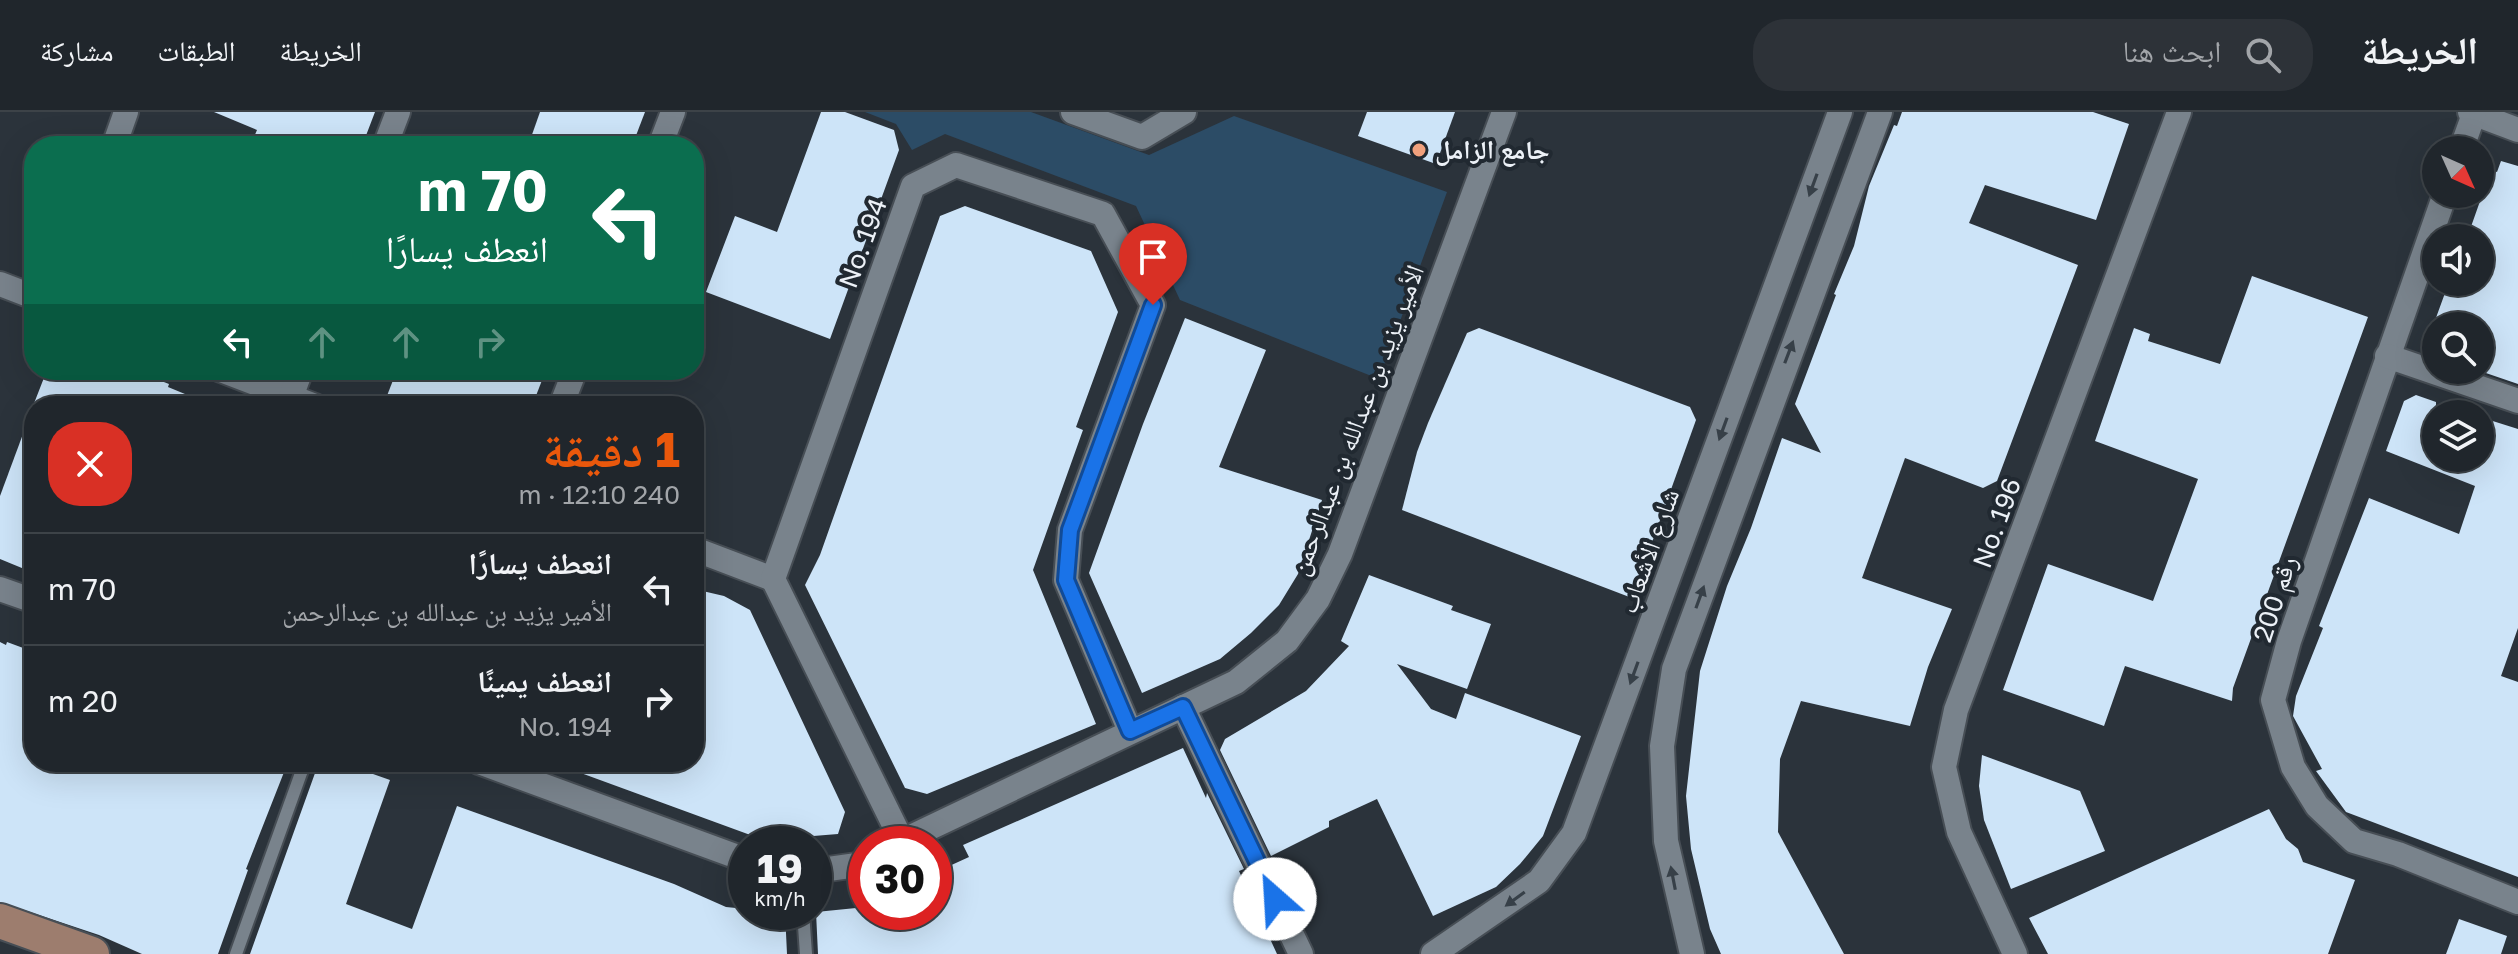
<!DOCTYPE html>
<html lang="ar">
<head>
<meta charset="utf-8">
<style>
  :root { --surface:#20262c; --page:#2d3238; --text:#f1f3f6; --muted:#a2a5a9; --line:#3d4348; --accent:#ea580c }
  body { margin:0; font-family:"Golos Text","Noto Naskh Arabic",sans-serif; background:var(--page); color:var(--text); direction:rtl; height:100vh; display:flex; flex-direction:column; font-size:30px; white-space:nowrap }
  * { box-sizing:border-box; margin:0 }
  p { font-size:26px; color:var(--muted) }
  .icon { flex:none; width:44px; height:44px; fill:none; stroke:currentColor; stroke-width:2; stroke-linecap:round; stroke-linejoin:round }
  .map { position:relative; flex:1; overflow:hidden; direction:ltr }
  .side { position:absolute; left:24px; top:284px; width:680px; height:376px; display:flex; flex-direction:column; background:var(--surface); border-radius:32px; box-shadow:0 8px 32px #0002,0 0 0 2px var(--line); direction:rtl }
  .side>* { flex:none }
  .guide { position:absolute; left:24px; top:24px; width:680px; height:244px; border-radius:32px; box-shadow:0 8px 32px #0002,0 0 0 2px var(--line); direction:rtl; background:#0b6e4f; color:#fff; overflow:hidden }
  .needle { width:52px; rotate:135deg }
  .buttons { position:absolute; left:2422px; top:24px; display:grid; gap:16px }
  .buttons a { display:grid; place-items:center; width:72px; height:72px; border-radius:50%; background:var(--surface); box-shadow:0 8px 32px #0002,0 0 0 2px var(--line); font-size:40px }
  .speed { position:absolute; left:728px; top:714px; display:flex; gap:16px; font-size:40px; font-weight:700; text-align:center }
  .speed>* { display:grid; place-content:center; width:104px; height:104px; border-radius:50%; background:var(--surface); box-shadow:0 8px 32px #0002,0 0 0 2px var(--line); line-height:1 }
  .speed small { font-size:20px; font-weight:400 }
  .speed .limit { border:12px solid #d22; background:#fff; color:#111 }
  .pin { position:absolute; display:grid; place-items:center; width:68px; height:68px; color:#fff; margin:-82px -34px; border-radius:50% 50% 50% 0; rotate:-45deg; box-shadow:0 0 8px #0007 }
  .pin .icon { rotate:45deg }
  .me { position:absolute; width:88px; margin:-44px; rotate:334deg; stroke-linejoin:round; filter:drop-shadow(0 0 6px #0008) }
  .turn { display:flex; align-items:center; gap:28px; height:168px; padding:0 24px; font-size:36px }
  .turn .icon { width:104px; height:104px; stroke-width:2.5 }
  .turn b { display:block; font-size:56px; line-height:68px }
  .lanes { display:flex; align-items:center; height:76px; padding:0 24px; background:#0003; justify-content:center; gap:40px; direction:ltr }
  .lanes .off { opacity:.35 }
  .round { display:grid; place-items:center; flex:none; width:84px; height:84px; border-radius:32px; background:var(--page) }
  .summary { display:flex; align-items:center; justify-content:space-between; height:136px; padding:0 24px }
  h1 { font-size:48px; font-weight:700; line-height:60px; color:var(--accent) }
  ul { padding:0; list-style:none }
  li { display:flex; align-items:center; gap:24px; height:112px; padding:0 24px; border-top:2px solid var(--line) }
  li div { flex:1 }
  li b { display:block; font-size:30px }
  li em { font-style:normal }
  header { display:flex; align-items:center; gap:48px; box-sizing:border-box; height:112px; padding:0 40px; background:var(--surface); border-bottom:2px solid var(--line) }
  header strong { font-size:38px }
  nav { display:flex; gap:44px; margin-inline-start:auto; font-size:28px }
  .search { width:560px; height:72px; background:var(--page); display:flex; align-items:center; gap:20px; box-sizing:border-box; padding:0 28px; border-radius:32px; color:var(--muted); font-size:30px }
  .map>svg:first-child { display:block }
  .green { fill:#2c4c66 }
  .building { fill:#cde4f8 }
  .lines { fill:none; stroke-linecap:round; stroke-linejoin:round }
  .lane-casing { stroke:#474e55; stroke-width:16 }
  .street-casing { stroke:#474e55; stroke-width:28 }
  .secondary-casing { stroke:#474e55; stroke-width:38 }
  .lane { stroke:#79838c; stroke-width:12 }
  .street { stroke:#79838c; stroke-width:24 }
  .secondary { stroke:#9d7d6e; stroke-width:34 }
  .oneway { fill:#374048 }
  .route-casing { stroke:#114b97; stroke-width:20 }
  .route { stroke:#1a73e8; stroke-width:14 }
  .poi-dot { fill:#f1a17d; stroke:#212931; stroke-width:3 }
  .labels { text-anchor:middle; stroke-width:8; stroke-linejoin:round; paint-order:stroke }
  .poi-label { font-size:26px; font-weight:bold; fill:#ecf1f7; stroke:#212931; text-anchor:start }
  .street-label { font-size:26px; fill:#ecf1f7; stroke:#212931 }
</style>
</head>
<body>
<header>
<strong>الخريطة</strong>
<div class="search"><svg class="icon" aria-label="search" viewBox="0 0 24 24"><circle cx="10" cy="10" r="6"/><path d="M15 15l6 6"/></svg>ابحث هنا</div>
<nav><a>الخريطة</a><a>الطبقات</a><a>مشاركة</a></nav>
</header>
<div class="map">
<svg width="2518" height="842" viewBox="0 0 2518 842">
  <rect width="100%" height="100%" fill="#2b333b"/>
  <!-- green -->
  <polygon class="green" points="865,0 1031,0 1149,43 1234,4 1447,80 1379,267 1180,188 1136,94 945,22 912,38 896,12"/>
  <!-- building -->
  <g class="building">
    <polygon points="214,0 375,0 362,34 279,34 254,25 257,18"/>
    <polygon points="540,0 645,0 632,34 528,34"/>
    <polygon points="821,0 845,0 894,18 899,38 830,227 706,180 735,104 777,120"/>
    <polygon points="1367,0 1455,0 1436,52 1358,24"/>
    <polygon points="1902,0 2093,0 2129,12 2096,108 1985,73 1969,111 2078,153 1997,369 1983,376 1905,346 1862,466 1952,497 1928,555 1910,614 1801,589 1780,647 1778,720 1844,842 1721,842 1710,817 1691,737 1686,684 1700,559 1727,474 1751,416 1782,326 1821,341 1795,292 1836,183 1834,182 1854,134 1869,74 1894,13 1897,14"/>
    <polygon points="2501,49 2518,54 2518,272 2480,259 2480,214 2433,214 2449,170 2480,170 2480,126 2467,126 2491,58 2497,60"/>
    <polygon points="965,94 1091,139 1118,200 1076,315 1083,318 1033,458 1096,612 927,682 905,676 805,473 820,443 940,104"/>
    <polygon points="2252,164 2368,205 2233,576 2232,589 2125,554 2104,614 2003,578 2048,452 2153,489 2198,367 2095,329 2134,216 2150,222 2148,229 2220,252"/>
    <polygon points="1185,206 1266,238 1219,355 1322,388 1298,462 1279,493 1251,521 1220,547 1142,581 1089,461 1143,312"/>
    <polygon points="1479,216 1690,295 1696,308 1632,486 1402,398 1417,340 1428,311 1467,221"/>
    <polygon points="47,258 133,258 169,272 168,275 214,294 33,294"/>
    <polygon points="397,258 546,258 532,294 383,294"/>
    <polygon points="2416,283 2436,290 2436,346 2480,346 2480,305 2518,317 2518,516 2501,564 2518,570 2518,765 2346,700 2316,659 2322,657 2293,604 2296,584 2323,516 2319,514 2369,386 2459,422 2475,374 2386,339 2404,289"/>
    <polygon points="33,295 34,295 34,461 0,447 0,384"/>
    <polygon points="1369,463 1453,494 1451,498 1491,512 1467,577 1397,552 1431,597 1456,607 1465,581 1581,624 1543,724 1520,752 1496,775 1433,804 1377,687 1329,709 1329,715 1271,744 1220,638 1225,627 1306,579 1349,534 1341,529"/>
    <polygon points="694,477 724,484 750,498 845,700 838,722 764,728 559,653 560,650 694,650"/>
    <polygon points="0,530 6,533 7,530 34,540 34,650 288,650 246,757 248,758 218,842 142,842 99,823 0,790"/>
    <polygon points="1183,636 1206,686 1207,681 1244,757 1239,759 1277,842 818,842 816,800 866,795 866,800 934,800 934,761 969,745 963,733"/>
    <polygon points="1982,643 2080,679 2105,739 2011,777 1984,708 1979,674"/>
    <polygon points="319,650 339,650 390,668 346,792 412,817 457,694 674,772 726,795 746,797 746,800 785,800 787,842 250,842"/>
    <polygon points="2269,697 2286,727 2298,737 2303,750 2355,768 2328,842 2048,842 2029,806"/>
    <polygon points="2459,807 2507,824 2501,842 2446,842"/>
  </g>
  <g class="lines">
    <defs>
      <g id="lane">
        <polyline points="803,800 806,842"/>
        <polyline points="236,842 305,650"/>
      </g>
      <g id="street">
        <polyline points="1073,0 1142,25 1184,0"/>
        <polyline points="2470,0 2518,18"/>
        <polyline points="114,34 126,0"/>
        <polyline points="385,34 398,0"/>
        <polyline points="660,34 673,0"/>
        <polyline points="2461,38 2474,2"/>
        <polyline points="2445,82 2289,529 2273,588 2293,655 2317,694 2354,729 2398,742 2518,790"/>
        <polyline points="0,172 34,185"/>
        <polyline points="2387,244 2518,289"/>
        <polyline points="221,258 315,294"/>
        <polyline points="291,285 301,258"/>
        <polyline points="561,294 575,258"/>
        <polyline points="694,437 773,467"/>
        <polyline points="0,477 34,489"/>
        <polyline points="1183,595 1301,842"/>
        <polyline points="479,650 746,748"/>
        <polyline points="902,729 773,467 913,74 956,53 1103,102 1153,193 1070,418 1066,468 1130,619"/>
        <polyline points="896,732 1236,570 1287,529 1318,487 1340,442 1504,0"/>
        <polyline points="814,759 857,753 866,748"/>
        <polyline points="1433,842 1539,769 1574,721 1840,0"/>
        <polyline points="1692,842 1666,729 1662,634 1674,557 1880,0"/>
        <polyline points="2015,842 1959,720 1944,655 1956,598 2179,0"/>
      </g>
      <polyline id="secondary" points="0,809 92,842"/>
    </defs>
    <!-- lane casing -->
    <use href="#lane" class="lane-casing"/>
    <!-- street casing -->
    <use href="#street" class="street-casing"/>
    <!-- secondary casing -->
    <use href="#secondary" class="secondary-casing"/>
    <!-- lane -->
    <use href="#lane" class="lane"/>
    <!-- street -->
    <use href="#street" class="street"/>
    <!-- secondary -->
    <use href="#secondary" class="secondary"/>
  </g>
  <!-- one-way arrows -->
  <defs><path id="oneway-solid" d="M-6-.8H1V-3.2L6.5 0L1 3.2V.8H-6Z" transform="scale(2)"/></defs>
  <g class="oneway">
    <use href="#oneway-solid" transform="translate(1813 73) rotate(110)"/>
    <use href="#oneway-solid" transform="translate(1789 240) rotate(-69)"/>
    <use href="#oneway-solid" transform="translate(1723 317) rotate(110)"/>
    <use href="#oneway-solid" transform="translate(1700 485) rotate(-70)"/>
    <use href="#oneway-solid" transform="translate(1634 561) rotate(110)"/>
    <use href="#oneway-solid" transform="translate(1673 766) rotate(-101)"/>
    <use href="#oneway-solid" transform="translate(1515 787) rotate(144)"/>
  </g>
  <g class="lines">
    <defs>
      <polyline id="route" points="1153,193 1070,418 1066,468 1130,619 1183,595 1275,787"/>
    </defs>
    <!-- route casing -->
    <use href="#route" class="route-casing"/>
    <!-- route -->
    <use href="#route" class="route"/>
  </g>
  <!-- markers -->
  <circle class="poi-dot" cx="1419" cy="38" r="8"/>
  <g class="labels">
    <!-- poi labels -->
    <g class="poi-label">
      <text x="1435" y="47">جامع الزامل</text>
    </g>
    <!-- street labels -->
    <g class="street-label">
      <text transform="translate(863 131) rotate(-70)" y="9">No. 194</text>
      <text transform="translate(1357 308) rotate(-69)" y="9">الأمير يزيد بن عبدالله بن عبدالرحمن</text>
      <text transform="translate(1997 411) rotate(-70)" y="9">No. 196</text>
      <text transform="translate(1649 439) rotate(-70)" y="9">شارع الأشعاب</text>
      <text transform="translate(2275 487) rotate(-72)" y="9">رقم 200</text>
    </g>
  </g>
</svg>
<div class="buttons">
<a><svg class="needle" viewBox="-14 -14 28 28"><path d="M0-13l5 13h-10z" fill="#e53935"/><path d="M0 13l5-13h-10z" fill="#a2a5a9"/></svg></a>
<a><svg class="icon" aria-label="sound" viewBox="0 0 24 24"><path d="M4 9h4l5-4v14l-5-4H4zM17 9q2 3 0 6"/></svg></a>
<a><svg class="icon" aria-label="search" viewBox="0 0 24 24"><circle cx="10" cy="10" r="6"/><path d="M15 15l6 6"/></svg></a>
<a><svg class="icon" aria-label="layers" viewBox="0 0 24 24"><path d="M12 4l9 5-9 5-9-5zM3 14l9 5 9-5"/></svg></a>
</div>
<div class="speed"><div>19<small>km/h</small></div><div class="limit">30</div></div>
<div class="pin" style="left:1153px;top:193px;background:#d93025"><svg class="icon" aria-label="arrive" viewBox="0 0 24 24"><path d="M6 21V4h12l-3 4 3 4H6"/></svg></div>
<svg class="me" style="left:1275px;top:787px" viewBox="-20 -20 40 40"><circle r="19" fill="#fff"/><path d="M0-13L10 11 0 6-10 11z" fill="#1a73e8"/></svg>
<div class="guide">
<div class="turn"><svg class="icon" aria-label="left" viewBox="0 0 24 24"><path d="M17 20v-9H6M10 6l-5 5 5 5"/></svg><div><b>70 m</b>انعطف يسارًا</div></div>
<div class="lanes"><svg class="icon" aria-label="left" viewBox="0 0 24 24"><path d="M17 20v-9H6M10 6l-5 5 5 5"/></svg><svg class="icon off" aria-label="ahead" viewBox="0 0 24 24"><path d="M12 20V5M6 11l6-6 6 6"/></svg><svg class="icon off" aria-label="ahead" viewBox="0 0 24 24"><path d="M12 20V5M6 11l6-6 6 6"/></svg><svg class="icon off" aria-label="right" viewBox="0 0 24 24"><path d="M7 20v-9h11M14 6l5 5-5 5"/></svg></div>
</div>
<section class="side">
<div class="summary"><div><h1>1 دقيقة</h1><p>240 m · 12:10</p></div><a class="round" style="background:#d93025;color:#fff"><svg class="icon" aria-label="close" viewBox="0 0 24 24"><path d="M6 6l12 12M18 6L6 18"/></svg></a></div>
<ul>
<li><svg class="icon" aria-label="left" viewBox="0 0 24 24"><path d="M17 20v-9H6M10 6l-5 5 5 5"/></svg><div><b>انعطف يسارًا</b><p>الأمير يزيد بن عبدالله بن عبدالرحمن</p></div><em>70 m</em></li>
<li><svg class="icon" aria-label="right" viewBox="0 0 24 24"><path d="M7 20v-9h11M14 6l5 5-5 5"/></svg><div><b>انعطف يمينًا</b><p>No. 194</p></div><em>20 m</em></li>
</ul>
</section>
</div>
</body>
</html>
